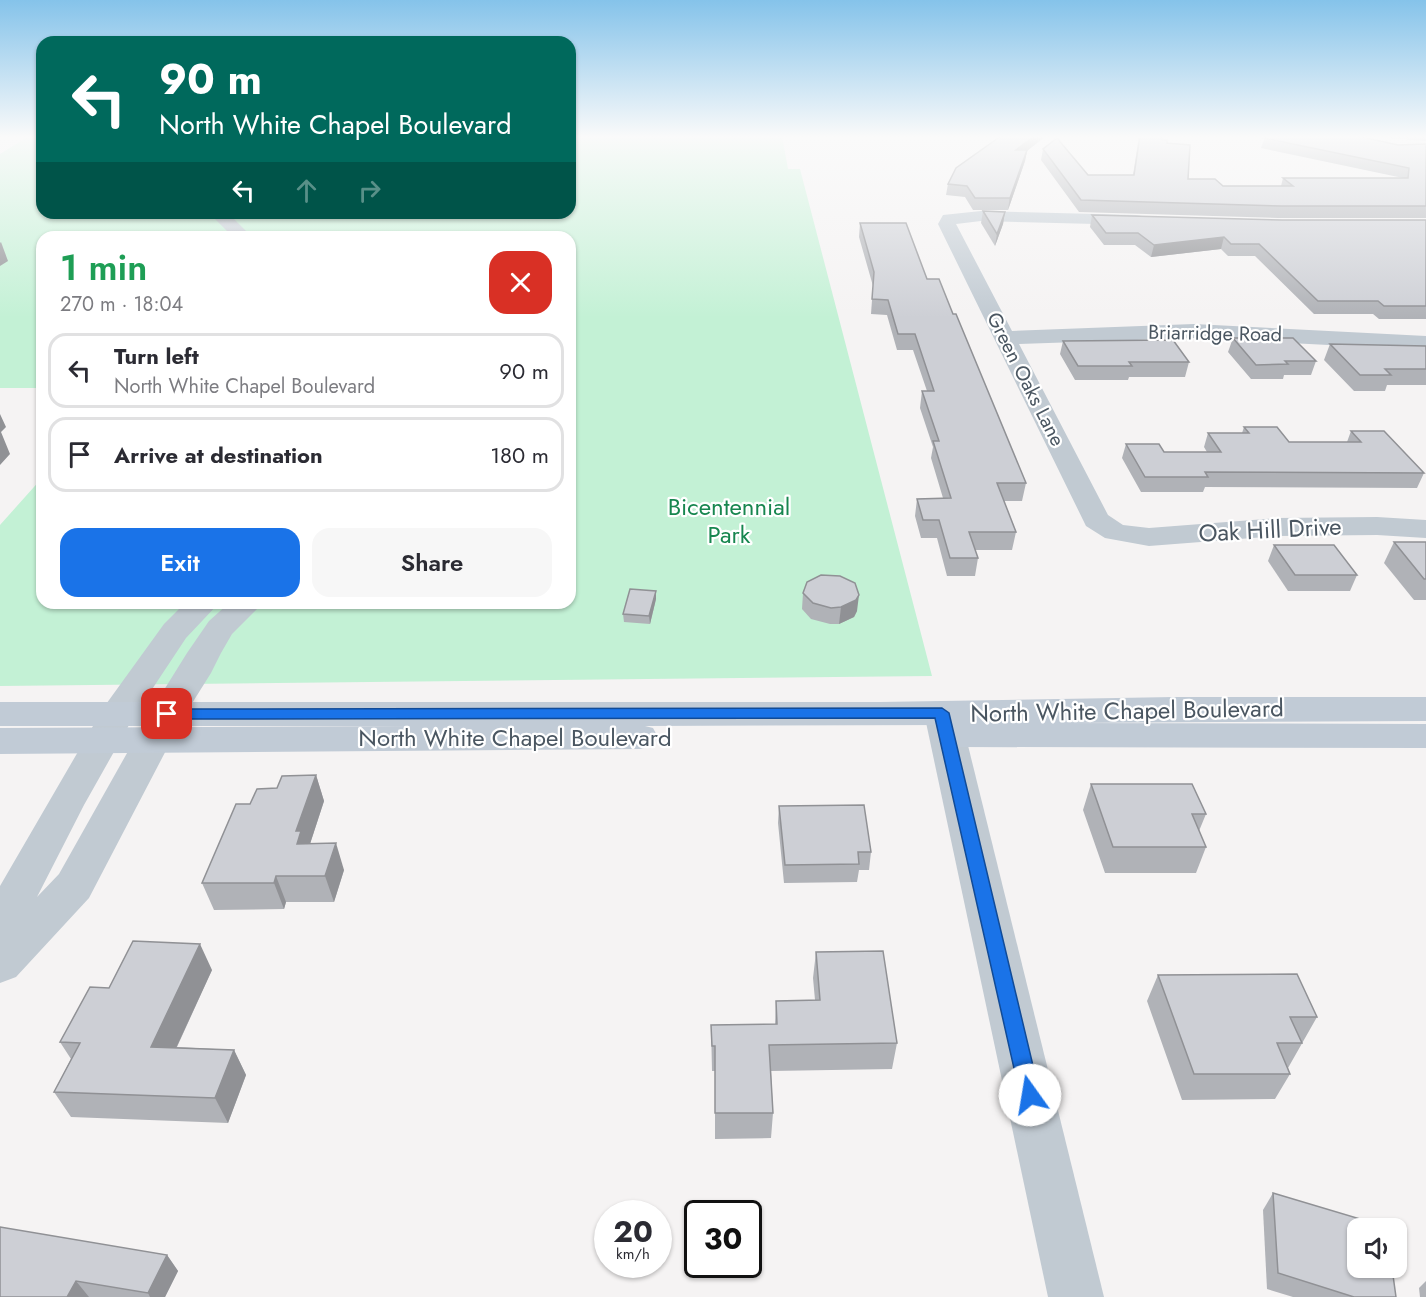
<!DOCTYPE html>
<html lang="en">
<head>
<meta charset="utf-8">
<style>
  :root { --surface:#fff; --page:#f7f7f7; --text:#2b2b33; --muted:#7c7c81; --line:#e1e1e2; --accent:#1a73e8 }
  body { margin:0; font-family:Jost,sans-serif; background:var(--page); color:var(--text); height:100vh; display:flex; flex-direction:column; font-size:22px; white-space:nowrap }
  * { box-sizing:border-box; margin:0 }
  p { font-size:20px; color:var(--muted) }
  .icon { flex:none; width:33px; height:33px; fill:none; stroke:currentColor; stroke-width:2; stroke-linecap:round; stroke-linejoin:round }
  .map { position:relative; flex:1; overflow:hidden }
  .sheet { position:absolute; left:36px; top:231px; width:540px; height:378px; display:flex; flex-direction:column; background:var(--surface); border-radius:18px; box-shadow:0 2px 4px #0004 }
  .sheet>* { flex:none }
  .top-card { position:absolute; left:36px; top:36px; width:540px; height:183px; border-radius:18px; box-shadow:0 2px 4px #0004; background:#00695c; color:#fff; overflow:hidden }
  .controls { position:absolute; left:1347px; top:1218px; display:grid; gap:12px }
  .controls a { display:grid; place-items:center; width:60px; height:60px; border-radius:12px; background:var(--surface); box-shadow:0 2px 4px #0004; font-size:30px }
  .speed { position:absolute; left:594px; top:1200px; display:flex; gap:12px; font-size:30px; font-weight:700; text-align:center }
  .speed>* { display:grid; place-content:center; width:78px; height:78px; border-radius:50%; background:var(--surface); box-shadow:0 2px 4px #0004; line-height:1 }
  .speed small { font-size:15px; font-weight:400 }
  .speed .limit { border:3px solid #111; border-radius:9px; background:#fff; color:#111 }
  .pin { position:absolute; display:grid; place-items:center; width:51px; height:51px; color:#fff; margin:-26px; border-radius:12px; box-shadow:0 3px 9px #0006 }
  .me { position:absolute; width:66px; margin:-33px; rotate:347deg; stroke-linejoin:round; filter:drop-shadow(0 0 4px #0008) }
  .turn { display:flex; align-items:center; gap:21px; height:126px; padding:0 24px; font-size:27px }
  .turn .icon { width:78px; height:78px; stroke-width:2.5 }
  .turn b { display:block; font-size:42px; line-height:51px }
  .lanes { display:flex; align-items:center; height:57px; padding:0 24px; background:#0003; justify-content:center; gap:30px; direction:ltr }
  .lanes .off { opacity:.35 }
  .round { display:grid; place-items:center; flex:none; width:63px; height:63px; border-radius:18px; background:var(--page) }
  .overview { display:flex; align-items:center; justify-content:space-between; height:102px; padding:0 24px }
  h1 { font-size:36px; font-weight:600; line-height:45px; color:#1e9e55 }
  .button { display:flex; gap:12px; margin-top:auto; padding:12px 24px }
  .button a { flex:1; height:69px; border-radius:18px; background:var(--accent); color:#fff; font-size:24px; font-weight:600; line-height:69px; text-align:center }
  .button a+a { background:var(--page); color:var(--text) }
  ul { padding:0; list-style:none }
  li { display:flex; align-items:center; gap:18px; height:75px; margin:0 12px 9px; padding:0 12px; border:3px solid var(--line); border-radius:18px }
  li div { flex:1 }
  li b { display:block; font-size:22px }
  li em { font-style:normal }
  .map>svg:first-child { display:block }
  .green { fill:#c3f1d5 }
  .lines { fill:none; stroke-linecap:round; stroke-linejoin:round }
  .minor { fill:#c1cad2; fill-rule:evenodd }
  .secondary { fill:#c1cbd6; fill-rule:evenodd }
  .wall { fill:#b0b2b7 }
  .shaded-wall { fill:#909195 }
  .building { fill:#cdcfd5; stroke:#909195; stroke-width:1.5 }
  .route { fill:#1a73e8; stroke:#114b97; stroke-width:1.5 }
  .labels { text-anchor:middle; stroke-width:4.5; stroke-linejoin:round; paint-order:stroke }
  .far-street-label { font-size:20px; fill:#4a5661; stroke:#fff }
  .park-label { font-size:24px; fill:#17864f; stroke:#fff }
  .street-label { font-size:24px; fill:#4a5661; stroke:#fff }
</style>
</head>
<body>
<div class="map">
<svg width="1426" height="1297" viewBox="0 0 1426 1297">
  <rect width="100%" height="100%" fill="#f5f3f3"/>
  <!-- green -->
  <polygon class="green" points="29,136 42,136 42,213 570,213 570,136 782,136 788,169 800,169 932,676 0,686 0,525 42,478 42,603 570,603 570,237 42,237 42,388 0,388 0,154"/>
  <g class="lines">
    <!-- minor -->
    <g class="minor">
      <polygon points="981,211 1136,215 1142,216 1145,220 1142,224 1136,225 981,221 956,224 1012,331 1194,324 1426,336 1426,350 1194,338 1019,344 1108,515 1123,525 1149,528 1277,518 1377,517 1426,520 1426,538 1377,535 1277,536 1149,546 1105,538 1086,526 938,224 943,215"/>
      <polygon points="209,213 228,213 252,237 233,237"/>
      <polygon points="185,603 219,603 186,638 133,718 84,805 37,897 59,874 149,714 187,653 209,621 229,603 263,603 232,634 221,653 211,673 184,716 89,898 16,977 0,983 0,886 104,707 164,624"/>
      <polygon points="942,701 954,705 960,713 1104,1297 1048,1297 924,713 930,705"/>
    </g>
    <!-- secondary -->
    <polygon class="secondary" points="1174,697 1426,697 1426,721 1059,723 1426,724 1426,748 959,747 946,744 941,735 946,726 952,725 645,726 653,728 658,737 653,746 640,749 0,754 0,728 416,726 0,726 0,702 880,702"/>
  </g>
  <!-- wall -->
  <g class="wall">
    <polygon points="1139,136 1162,140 1167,143 1188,179 1223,186 1281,186 1283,178 1403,178 1261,148 1265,137 1260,136 1357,136 1398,145 1426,144 1426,218 1278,218 1079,212 1041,160 1043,149 1088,175 1133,175"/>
    <polygon points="1367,136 1426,136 1426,141"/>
    <polygon points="1027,151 1025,161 1008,210 973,210 965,197 946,195 948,184"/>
    <polygon points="983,211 1005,212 1003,224 995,246 981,223"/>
    <polygon points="1092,215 1282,220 1426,220 1426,319 1379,319 1373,314 1314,314 1255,256 1228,256 1221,249 1151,257 1135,245 1104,245 1090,227"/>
    <polygon points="860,223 927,279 953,314 1026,483 1022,501 1004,501 1016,532 1012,550 975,550 978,558 975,576 947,576 937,538 921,538 915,516 917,499 943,498 931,458 933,447 920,408 922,391 927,391 913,350 897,350 887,315 871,314 873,286 859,237"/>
    <polygon points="1233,338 1316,361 1311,375 1284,375 1283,379 1251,379 1228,352"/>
    <polygon points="1063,341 1189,362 1185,377 1129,377 1128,380 1075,380 1060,354"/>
    <polygon points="1330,344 1426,346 1426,385 1387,385 1385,391 1354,391 1324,360"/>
    <polygon points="1244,427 1289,442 1347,442 1351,431 1424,473 1417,488 1205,487 1203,492 1141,492 1122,458 1126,444 1164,452 1207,452 1204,447 1208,433 1242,433"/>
    <polygon points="1394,542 1426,542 1426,600 1414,600 1384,563"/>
    <polygon points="1274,545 1357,575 1350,591 1288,591 1268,561"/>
    <polygon points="803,593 857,611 854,617 839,624 830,624 811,619 802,609"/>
    <polygon points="656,599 650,624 624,622 623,614"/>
    <polygon points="316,775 324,801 310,844 344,870 334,902 286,902 284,909 214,910 202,883 250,804 277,788"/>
    <polygon points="1091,784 1206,814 1199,831 1206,847 1196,873 1105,873 1083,810"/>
    <polygon points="779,806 871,852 869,870 859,870 857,882 784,883 778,823"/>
    <polygon points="816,952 897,1043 892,1069 771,1071 773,1113 771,1138 715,1139 715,1071 712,1071 711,1025 775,1024 776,1001 815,1000 813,978"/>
    <polygon points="212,970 177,1047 234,1050 246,1075 228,1123 71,1117 54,1092 71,1059 60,1042 109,988"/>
    <polygon points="1158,975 1317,1017 1288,1068 1290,1074 1275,1099 1182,1100 1147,1001"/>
    <polygon points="1273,1193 1396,1297 1293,1297 1267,1289 1263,1210"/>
    <polygon points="167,1255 178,1271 165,1297 0,1297"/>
    <polygon points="1426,1281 1426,1297 1420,1297 1419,1288"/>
  </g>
  <!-- shaded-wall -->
  <g class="shaded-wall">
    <polygon points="1034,136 1046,136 1027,151 1025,161 1008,210 1016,150"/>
    <polygon points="1005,212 1003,224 995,246 997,234"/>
    <polygon points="1224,237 1221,249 1151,257 1154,245"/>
    <polygon points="1,242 8,261 0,266 0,243"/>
    <polygon points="0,414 6,427 1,432 10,454 0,465"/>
    <polygon points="656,591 656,599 650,624 649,616"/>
    <polygon points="859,595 857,611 854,617 839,624 841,607"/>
    <polygon points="316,775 324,801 308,850 297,844 296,831"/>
    <polygon points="336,843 344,870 334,902 325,876"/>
    <polygon points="276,876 286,902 284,909 274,883"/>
    <polygon points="200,944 212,970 165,1072 151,1047"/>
    <polygon points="234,1050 246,1075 228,1123 215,1098"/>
    <polygon points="167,1255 178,1271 165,1297 150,1297 148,1293"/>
    <polygon points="76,1281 89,1297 67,1297"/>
  </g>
  <!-- building -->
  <g class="building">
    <polygon points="1001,136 1034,136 1016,150 1027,150 1010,198 975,198 967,186 948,184 956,168"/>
    <polygon points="1140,136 1162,136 1162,140 1167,140 1167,143 1190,145 1188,179 1215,179 1223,186 1293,186 1283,178 1408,178 1409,168 1264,138 1267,136 1357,136 1398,145 1426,144 1426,206 1282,206 1081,200 1043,149 1057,138 1088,175 1134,175"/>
    <polygon points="983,211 1005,212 997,234"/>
    <polygon points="1092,215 1282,220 1426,220 1426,306 1384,306 1378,301 1318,301 1259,244 1231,244 1224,237 1154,245 1138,233 1106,233"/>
    <polygon points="860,223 906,223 927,279 939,279 953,314 956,314 1026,483 997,483 1016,532 969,532 978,558 950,558 939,520 923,520 917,499 951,498 933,441 939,441 922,391 934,391 915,334 898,334 888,300 872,299 874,272"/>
    <polygon points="1233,338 1293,338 1316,361 1285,361 1288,364 1256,365"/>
    <polygon points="1173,340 1189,362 1129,362 1132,366 1078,366 1063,341"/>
    <polygon points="1330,344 1426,346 1426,369 1385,369 1391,375 1360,375"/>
    <polygon points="1244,427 1277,427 1289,442 1361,442 1351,431 1384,431 1424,473 1205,472 1208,477 1145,477 1126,444 1159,444 1164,452 1221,452 1208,433 1249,433"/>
    <polygon points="1394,542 1426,542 1426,579 1424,579"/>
    <polygon points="1274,545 1334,545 1357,575 1295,575"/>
    <polygon points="821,575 840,576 855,583 859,595 856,600 841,607 831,608 813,603 803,593 807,582"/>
    <polygon points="630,589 656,591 649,616 623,614"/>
    <polygon points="316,775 296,831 301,831 297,844 336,843 325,876 276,876 274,883 202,883 236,804 250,804 257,789 277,788 282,776"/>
    <polygon points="1091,784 1192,784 1206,814 1192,814 1206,847 1113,847"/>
    <polygon points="864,805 871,852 858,852 859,864 785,865 779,806"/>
    <polygon points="133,941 200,944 151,1047 234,1050 215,1098 54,1092 80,1043 60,1042 90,987 109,988"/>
    <polygon points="883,951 897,1043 769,1045 773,1113 715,1113 715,1046 712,1046 711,1025 777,1024 776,1001 820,1000 816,952"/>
    <polygon points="1297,974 1317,1017 1290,1017 1302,1043 1277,1043 1290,1074 1194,1074 1158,975"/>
    <polygon points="1273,1193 1387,1227 1387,1228 1358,1228 1358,1268 1392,1268 1396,1297 1354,1297 1278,1273"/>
    <polygon points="0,1227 167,1255 148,1293 76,1281 67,1297 0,1297"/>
  </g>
  <!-- sky -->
  <linearGradient id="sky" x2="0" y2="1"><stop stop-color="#85c3ea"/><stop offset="0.43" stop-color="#fafafa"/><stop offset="1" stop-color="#fafafa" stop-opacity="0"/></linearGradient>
  <rect width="1426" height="318" fill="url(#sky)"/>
  <!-- route -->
  <polygon class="route" points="942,708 949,713 1040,1095 1037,1102 1030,1105 1023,1102 1020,1095 935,718 167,719 160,714 167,709"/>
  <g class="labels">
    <!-- far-street labels -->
    <g class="far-street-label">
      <text transform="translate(1215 333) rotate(1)" y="7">Briarridge Road</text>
      <text transform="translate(1026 379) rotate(63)" y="7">Green Oaks Lane</text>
    </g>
    <!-- park labels -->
    <g class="park-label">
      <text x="729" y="515">Bicentennial<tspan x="729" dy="28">Park</tspan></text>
    </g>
    <!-- street labels -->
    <g class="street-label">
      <text transform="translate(1270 530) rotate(-3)" y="8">Oak Hill Drive</text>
      <text transform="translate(1127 711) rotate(-1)" y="8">North White Chapel Boulevard</text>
      <text x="515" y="746">North White Chapel Boulevard</text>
    </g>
  </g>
</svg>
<div class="controls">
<a><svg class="icon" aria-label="sound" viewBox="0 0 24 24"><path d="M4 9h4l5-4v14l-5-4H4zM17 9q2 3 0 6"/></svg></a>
</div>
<div class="speed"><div>20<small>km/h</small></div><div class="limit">30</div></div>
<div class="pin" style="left:167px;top:714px;background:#d93025"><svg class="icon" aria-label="arrive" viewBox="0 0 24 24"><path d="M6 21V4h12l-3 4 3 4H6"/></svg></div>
<svg class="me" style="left:1030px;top:1095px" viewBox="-20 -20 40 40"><circle r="19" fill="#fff"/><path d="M0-13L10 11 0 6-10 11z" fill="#1a73e8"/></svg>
<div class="top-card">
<div class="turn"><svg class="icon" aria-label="left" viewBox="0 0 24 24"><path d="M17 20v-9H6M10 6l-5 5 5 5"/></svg><div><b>90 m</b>North White Chapel Boulevard</div></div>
<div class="lanes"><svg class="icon" aria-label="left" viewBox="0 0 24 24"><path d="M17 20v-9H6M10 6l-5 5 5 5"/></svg><svg class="icon off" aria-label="ahead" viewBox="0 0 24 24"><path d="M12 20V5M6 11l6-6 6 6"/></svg><svg class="icon off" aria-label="right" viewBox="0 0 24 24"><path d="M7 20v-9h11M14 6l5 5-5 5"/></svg></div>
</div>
<section class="sheet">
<div class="overview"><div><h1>1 min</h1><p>270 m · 18:04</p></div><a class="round" style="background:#d93025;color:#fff"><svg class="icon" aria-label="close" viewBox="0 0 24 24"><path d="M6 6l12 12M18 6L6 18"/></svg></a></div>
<ul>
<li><svg class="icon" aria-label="left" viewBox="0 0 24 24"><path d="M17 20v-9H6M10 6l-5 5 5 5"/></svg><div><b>Turn left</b><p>North White Chapel Boulevard</p></div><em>90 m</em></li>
<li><svg class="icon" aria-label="arrive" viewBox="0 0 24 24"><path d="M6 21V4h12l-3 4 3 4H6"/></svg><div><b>Arrive at destination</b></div><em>180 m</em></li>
</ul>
<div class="button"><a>Exit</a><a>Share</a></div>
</section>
</div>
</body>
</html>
